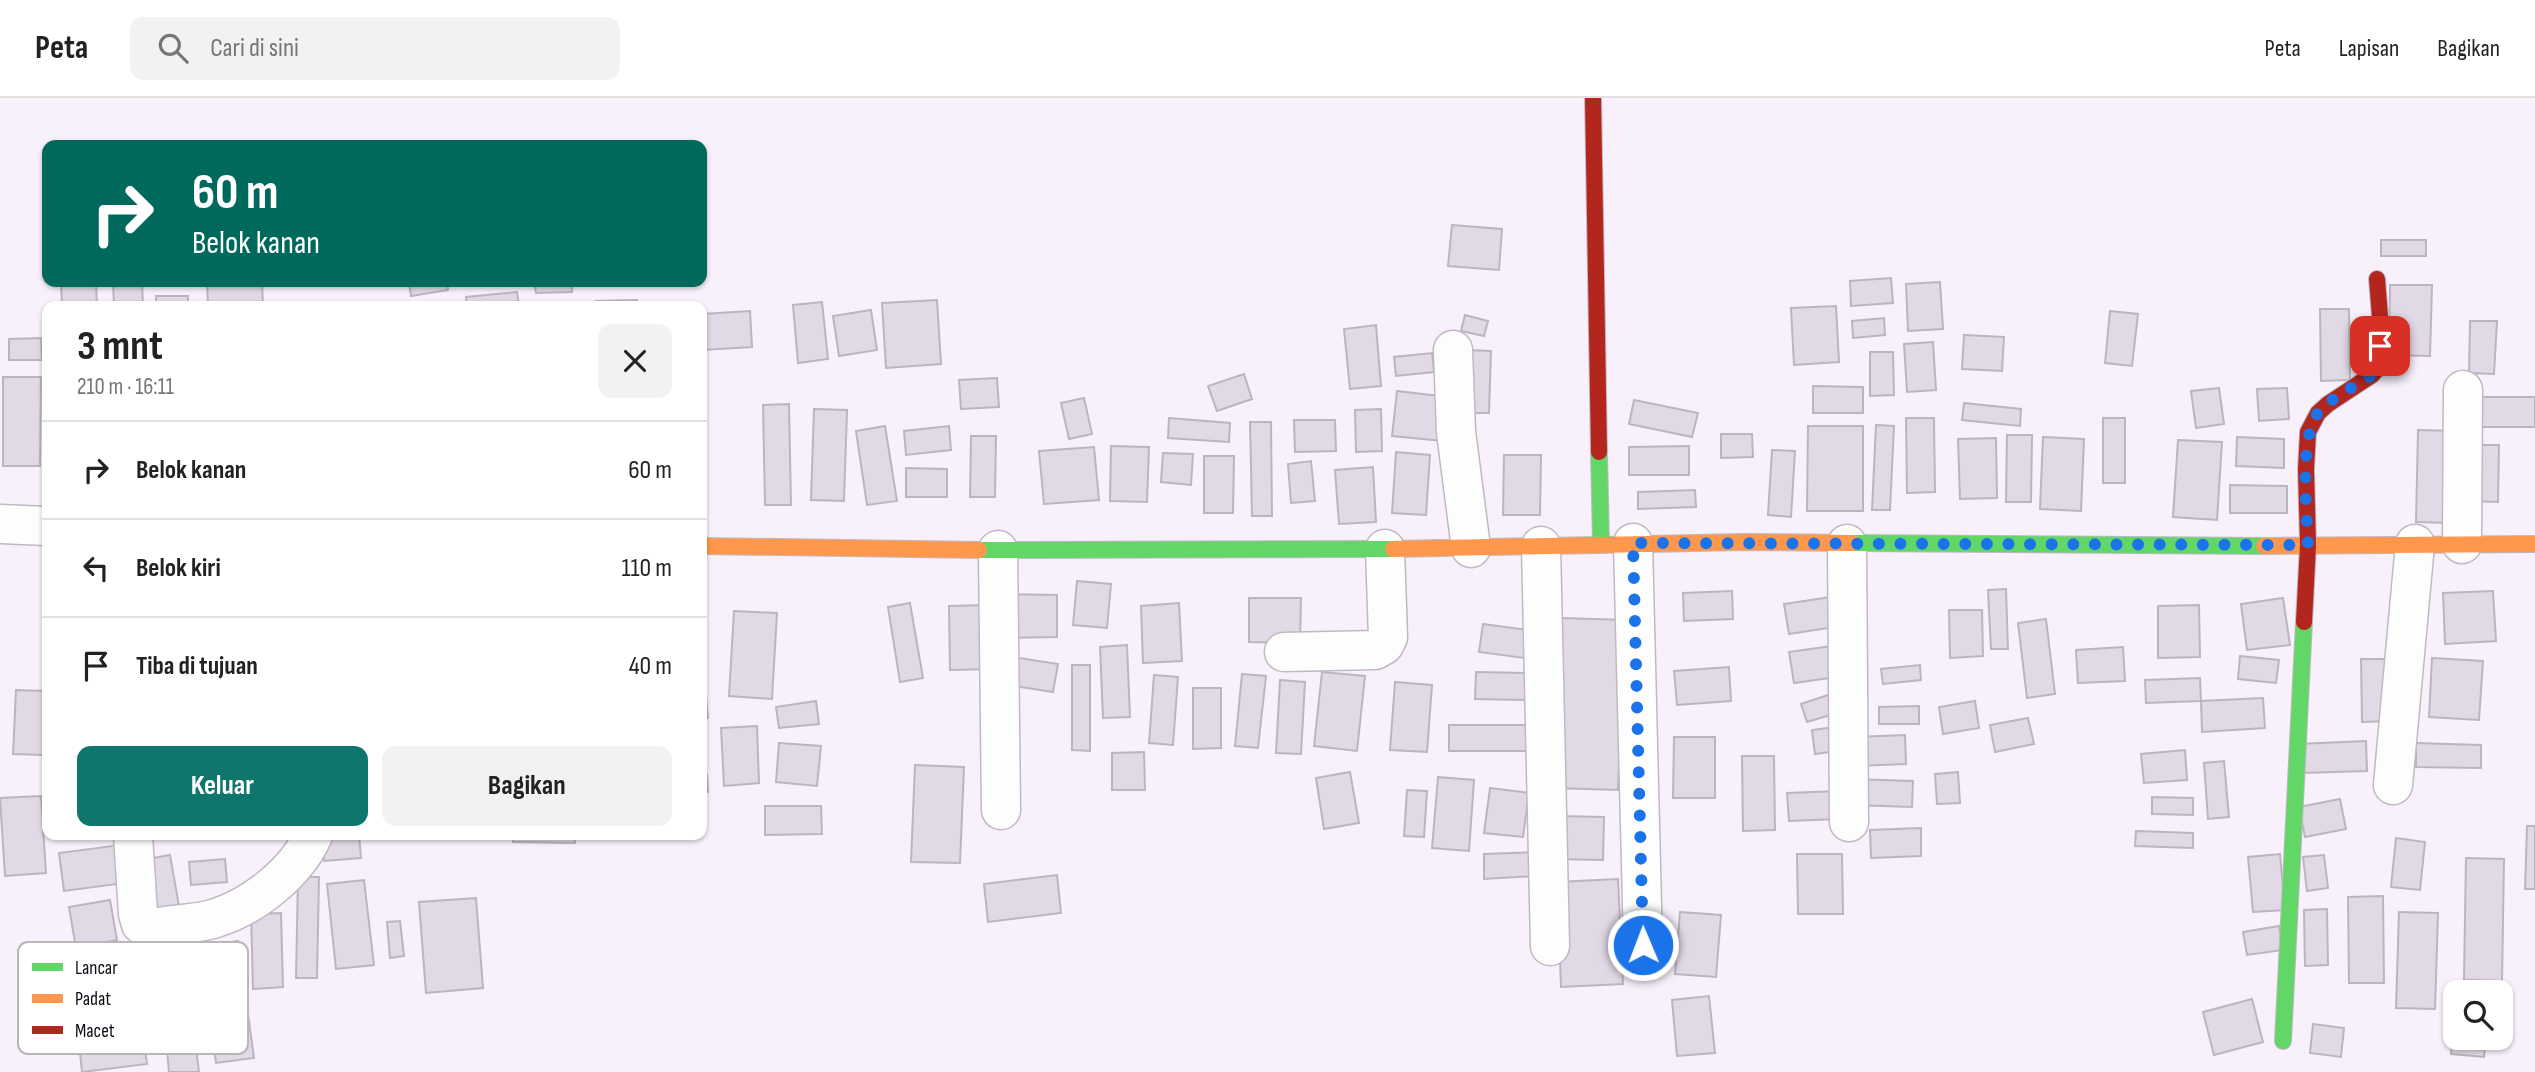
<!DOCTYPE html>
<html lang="id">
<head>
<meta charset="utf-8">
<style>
  :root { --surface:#fff; --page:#f2f2f2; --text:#222; --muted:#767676; --line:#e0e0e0; --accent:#0f766e }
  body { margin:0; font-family:"Sofia Sans Condensed",sans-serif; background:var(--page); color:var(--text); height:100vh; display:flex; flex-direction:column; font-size:26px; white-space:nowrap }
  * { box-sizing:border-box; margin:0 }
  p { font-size:23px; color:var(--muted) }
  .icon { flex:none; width:38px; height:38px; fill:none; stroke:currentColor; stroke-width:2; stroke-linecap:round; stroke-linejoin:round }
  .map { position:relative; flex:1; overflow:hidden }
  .panel { position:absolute; left:42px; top:203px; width:665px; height:539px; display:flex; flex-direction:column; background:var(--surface); border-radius:14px; box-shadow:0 2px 5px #0004 }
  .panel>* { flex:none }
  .top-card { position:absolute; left:42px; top:42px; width:665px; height:147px; border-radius:14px; box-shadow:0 2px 5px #0004; background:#00695c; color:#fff; overflow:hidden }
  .tools { position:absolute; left:2443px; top:882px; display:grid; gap:14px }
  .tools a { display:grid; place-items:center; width:70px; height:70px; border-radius:14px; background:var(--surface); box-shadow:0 2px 5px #0004; font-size:35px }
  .pin { position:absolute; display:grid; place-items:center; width:60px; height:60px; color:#fff; margin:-30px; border-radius:14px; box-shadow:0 4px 10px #0006 }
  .me { position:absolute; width:77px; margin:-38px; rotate:359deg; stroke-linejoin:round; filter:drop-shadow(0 0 5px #0008) }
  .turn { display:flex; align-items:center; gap:24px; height:147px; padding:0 35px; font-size:32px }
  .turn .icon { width:91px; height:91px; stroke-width:2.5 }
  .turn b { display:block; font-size:49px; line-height:60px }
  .round { display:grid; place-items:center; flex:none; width:74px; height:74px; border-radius:14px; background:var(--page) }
  .summary { display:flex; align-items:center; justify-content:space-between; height:119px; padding:0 35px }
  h1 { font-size:42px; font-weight:700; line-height:52px }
  .primary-button { display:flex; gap:14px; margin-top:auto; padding:14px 35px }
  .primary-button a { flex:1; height:80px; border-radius:14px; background:var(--accent); color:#fff; font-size:28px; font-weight:700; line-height:80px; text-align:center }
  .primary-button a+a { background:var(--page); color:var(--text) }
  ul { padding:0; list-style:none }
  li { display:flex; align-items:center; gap:21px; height:98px; padding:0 35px; border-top:2px solid var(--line) }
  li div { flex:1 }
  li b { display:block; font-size:26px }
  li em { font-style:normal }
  header { display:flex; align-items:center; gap:42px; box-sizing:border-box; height:98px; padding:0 35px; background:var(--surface); border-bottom:2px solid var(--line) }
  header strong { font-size:33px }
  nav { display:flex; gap:38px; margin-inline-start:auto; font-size:24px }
  .search { width:490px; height:63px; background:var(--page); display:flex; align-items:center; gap:18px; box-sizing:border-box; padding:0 24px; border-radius:14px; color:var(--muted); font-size:26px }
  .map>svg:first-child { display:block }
  .building { fill:#e2d9e6; stroke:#bcb5bf; stroke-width:2 }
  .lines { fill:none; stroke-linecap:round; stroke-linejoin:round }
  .street-casing { stroke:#c0b9c3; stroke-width:41 }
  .fast-casing { stroke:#c0b9c3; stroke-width:18 }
  .slow-casing { stroke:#c0b9c3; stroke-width:18 }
  .jam-casing { stroke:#c0b9c3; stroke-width:18 }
  .street { stroke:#fefdfe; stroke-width:38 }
  .fast { stroke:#63d668; stroke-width:16 }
  .slow { stroke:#ff974d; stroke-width:16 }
  .jam { stroke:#b3261e; stroke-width:16 }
  .route { stroke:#1a73e8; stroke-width:12; stroke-dasharray:0 21.6 }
  .key { fill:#fff; stroke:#b8b6b8; stroke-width:2 }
  .key-label { font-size:19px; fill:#110a14 }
</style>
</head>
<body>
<header>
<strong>Peta</strong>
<div class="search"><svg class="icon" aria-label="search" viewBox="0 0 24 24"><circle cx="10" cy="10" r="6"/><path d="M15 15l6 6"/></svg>Cari di sini</div>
<nav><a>Peta</a><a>Lapisan</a><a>Bagikan</a></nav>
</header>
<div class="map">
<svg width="2535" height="974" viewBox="0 0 2535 974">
  <rect width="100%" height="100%" fill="#f8f0fb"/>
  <!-- building -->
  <g class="building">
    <polygon points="1452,127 1502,131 1499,172 1448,168"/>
    <rect x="2381" y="142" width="45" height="16"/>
    <polygon points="1891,180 1893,205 1851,208 1850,183"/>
    <polygon points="61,184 96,184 97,208 62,208"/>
    <polygon points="113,184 142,184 143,208 114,208"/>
    <polygon points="207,184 262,184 263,208 208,208"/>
    <polygon points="409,184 447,184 448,192 411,198"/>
    <polygon points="534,184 572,184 572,194 536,195"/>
    <polygon points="1940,184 1943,231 1908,233 1906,186"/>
    <polygon points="2390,187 2432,187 2430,258 2389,257"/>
    <polygon points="517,194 519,208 467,208 466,199"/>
    <rect x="156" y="198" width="32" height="10"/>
    <polygon points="637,202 638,208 596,208 596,203"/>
    <polygon points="937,202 941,266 886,270 882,205"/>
    <polygon points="822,204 828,261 798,265 793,207"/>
    <polygon points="1836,208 1839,264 1794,267 1791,210"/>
    <polygon points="2320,211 2349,211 2350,282 2321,283"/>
    <polygon points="871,212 877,252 839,258 833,218"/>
    <polygon points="750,213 752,249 703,252 702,216"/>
    <polygon points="2110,213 2138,216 2132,268 2105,265"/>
    <polygon points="1465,217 1488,223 1484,238 1461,233"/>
    <polygon points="1884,220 1885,237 1853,240 1852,223"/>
    <polygon points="2470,223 2497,223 2494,276 2469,275"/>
    <polygon points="1376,227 1381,288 1350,291 1344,231"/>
    <polygon points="1964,237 2004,239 2002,273 1962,271"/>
    <polygon points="41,240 42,262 9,262 9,241"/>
    <polygon points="1933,244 1936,292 1907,294 1904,246"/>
    <polygon points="1466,252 1491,253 1489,315 1464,315"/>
    <polygon points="1870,254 1893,254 1894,297 1870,298"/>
    <polygon points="1432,255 1434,274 1396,278 1394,259"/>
    <polygon points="1244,276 1252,301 1217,313 1208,288"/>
    <polygon points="3,279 41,279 40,368 3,368"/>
    <polygon points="997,280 999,309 961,311 959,282"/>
    <polygon points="1813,288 1863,289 1863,315 1813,315"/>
    <polygon points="2219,290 2224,326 2196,330 2191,293"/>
    <polygon points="2287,290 2289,321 2259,323 2257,291"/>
    <polygon points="1397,293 1448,299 1443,343 1392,338"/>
    <rect x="2478" y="299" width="57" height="30"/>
    <polygon points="1084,300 1092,336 1069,341 1061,305"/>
    <polygon points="1634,302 1698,315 1692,339 1629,326"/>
    <polygon points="1964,305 2021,311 2020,328 1962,322"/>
    <polygon points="789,306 791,407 765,407 763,307"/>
    <polygon points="814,311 847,312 844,403 811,402"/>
    <polygon points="1381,311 1382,353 1356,354 1355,312"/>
    <polygon points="1169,320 1230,325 1229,344 1168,340"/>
    <polygon points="1906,320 1934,320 1935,394 1907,395"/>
    <rect x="2103" y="320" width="22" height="65"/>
    <polygon points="1294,322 1335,322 1336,353 1295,354"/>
    <polygon points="1250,324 1271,324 1272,418 1252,418"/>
    <polygon points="1876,327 1894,328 1890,412 1872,412"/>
    <polygon points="885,328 897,403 867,407 856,333"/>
    <polygon points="949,328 951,352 906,357 904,333"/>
    <polygon points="1808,328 1863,328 1863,413 1807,413"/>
    <polygon points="2418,332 2453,333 2451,425 2416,424"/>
    <polygon points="1721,336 1752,336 1753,359 1721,360"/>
    <polygon points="2007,337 2032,337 2031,404 2006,404"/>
    <polygon points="971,338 996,338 995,399 970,399"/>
    <polygon points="2043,339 2084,341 2081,413 2040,411"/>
    <polygon points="2237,339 2284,341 2284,370 2236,368"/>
    <polygon points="1996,340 1997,400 1960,401 1958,341"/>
    <polygon points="2178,342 2222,344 2217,422 2173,419"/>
    <polygon points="2468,347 2499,347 2498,404 2468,403"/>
    <polygon points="1111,348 1149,349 1147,404 1110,403"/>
    <polygon points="1689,348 1689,377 1629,377 1629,349"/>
    <polygon points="1094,349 1099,402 1044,406 1039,353"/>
    <polygon points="1772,352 1795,353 1791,419 1768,417"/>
    <polygon points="1396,354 1430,357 1426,417 1392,415"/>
    <polygon points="1163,355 1193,356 1191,387 1161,384"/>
    <polygon points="1504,357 1541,357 1540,417 1503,417"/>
    <polygon points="1204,358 1234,358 1233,415 1204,415"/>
    <polygon points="1311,363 1315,403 1291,405 1288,366"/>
    <polygon points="1373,369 1376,424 1339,426 1335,372"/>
    <polygon points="906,370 947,371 947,399 906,399"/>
    <polygon points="2230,387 2287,388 2287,415 2230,415"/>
    <polygon points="1695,392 1696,409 1638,411 1638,394"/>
    <polygon points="1077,483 1111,486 1107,530 1073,527"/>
    <polygon points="2006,491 2008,551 1991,551 1988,492"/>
    <polygon points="1732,493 1733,521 1684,523 1683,495"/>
    <polygon points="2493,493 2496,543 2445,546 2443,495"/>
    <polygon points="1010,496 1057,497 1057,539 1010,540"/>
    <polygon points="1831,499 1835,529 1789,536 1784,506"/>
    <polygon points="1249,500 1301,500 1300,545 1249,544"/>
    <polygon points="2283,500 2290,547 2247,552 2241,506"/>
    <polygon points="910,505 923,580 900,584 888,509"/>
    <polygon points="1179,505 1182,563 1143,565 1141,508"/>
    <polygon points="988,507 990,571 950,572 949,508"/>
    <polygon points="2199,507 2200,559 2158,560 2158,508"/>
    <polygon points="1949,512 1982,512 1983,558 1950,560"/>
    <polygon points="734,513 777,515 772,601 729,598"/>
    <polygon points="1562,520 1624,522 1618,692 1555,690"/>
    <polygon points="2046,521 2055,596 2027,600 2018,525"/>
    <polygon points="1483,526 1528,532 1524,560 1479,554"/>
    <polygon points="1127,547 1130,619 1103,620 1100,549"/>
    <polygon points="1839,547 1844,578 1794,585 1789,554"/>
    <polygon points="2123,549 2125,583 2078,585 2076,552"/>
    <polygon points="2240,558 2279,562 2276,585 2238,581"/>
    <polygon points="1013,559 1058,566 1053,594 1008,587"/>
    <polygon points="2432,560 2483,563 2479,622 2429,619"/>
    <polygon points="2361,561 2388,561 2390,623 2362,624"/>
    <polygon points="1072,567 1090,567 1090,653 1072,652"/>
    <polygon points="1920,567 1921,582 1883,586 1881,571"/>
    <polygon points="1729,569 1731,603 1677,607 1674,573"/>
    <polygon points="1322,574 1365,578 1357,653 1314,648"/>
    <polygon points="1476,574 1533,575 1533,602 1475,601"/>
    <polygon points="1242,576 1266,578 1258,650 1235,648"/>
    <polygon points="1154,577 1178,579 1173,647 1149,645"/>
    <polygon points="2200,580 2201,603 2146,605 2145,582"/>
    <polygon points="1280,582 1305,584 1301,656 1276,655"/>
    <polygon points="1395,584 1432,587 1427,654 1390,652"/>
    <polygon points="1193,590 1221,590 1221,650 1193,651"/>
    <polygon points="16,592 45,593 43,657 13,656"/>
    <polygon points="1831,596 1837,615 1807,624 1801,606"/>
    <polygon points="702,599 706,599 708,620 702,620"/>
    <polygon points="2263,600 2265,630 2202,634 2201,603"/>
    <polygon points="816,603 819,626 779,630 776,609"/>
    <polygon points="1975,603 1979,630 1943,636 1939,609"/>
    <polygon points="1919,608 1919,626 1879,626 1879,609"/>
    <polygon points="2028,620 2034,646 1995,654 1990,627"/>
    <rect x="1449" y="627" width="82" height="26"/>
    <polygon points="757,628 759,685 724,688 721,630"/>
    <polygon points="1835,629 1837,653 1815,656 1812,632"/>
    <polygon points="1905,637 1906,666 1856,668 1855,639"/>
    <polygon points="1674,639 1715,639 1715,700 1673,700"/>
    <polygon points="2366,643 2367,673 2301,675 2299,646"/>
    <polygon points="779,645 821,648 817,688 776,684"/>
    <polygon points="2416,645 2481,647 2481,670 2416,669"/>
    <polygon points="2185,652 2187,682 2144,685 2141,656"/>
    <polygon points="1144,654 1145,692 1112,692 1112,655"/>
    <polygon points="1742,658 1774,658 1775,732 1743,733"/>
    <polygon points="2224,663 2229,719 2208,721 2204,665"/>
    <polygon points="915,667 964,669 960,765 911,764"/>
    <polygon points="1350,674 1359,725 1324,731 1316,680"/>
    <polygon points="1958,674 1960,705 1937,706 1935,676"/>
    <polygon points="702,677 707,677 708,694 702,695"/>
    <polygon points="1438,679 1474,682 1469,753 1432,750"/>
    <polygon points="1852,681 1913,683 1912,709 1851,707"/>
    <polygon points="1490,690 1529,695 1523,739 1484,735"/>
    <polygon points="1407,692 1427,693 1424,739 1404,738"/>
    <polygon points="1839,693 1839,721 1789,723 1787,695"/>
    <polygon points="41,698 46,775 5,778 0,700"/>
    <polygon points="2152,699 2193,700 2193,717 2152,716"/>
    <polygon points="2340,701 2346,731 2305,739 2299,709"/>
    <polygon points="765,708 821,708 822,736 765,737"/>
    <polygon points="1557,718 1604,719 1603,762 1556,761"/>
    <polygon points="2527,728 2535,728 2535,791 2525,791"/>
    <polygon points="1921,730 1921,758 1871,760 1870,732"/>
    <polygon points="2136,733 2193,735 2193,750 2135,748"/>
    <polygon points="322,737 359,737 361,760 324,763"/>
    <polygon points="513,737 575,737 575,745 513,744"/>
    <polygon points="2396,740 2425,744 2420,792 2391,789"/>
    <polygon points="120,747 125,785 64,793 59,755"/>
    <polygon points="1536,754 1537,778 1484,781 1484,756"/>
    <polygon points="1797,756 1842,756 1843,816 1798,816"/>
    <polygon points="2280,756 2285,812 2253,814 2248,759"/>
    <polygon points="170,757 179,808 152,812 143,762"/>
    <polygon points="2324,757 2328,790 2307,793 2303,759"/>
    <polygon points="2466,760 2504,761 2502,883 2464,882"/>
    <polygon points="225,761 227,784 191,787 189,764"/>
    <polygon points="1057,777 1061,815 988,824 984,786"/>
    <polygon points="298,779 319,779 317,880 296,880"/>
    <polygon points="1618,781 1623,886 1561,889 1557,784"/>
    <polygon points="364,782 374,867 336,871 327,786"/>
    <polygon points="2383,798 2384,885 2349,885 2348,799"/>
    <polygon points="476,800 483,890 426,895 419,804"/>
    <polygon points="110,802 117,842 76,850 69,809"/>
    <polygon points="2327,811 2328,867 2305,868 2304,812"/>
    <polygon points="1680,814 1721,817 1716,879 1675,876"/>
    <polygon points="2399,814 2438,815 2435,911 2396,910"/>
    <polygon points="281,815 283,889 253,891 251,816"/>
    <polygon points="400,823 404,858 390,860 387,824"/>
    <polygon points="2279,828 2283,852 2247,857 2243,834"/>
    <polygon points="238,843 254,960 216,965 199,849"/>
    <polygon points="1709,898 1715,955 1677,958 1672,902"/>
    <polygon points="2252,901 2263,944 2214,957 2203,914"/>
    <polygon points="2455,913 2455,940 2486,940 2484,959 2451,956"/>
    <polygon points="2313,926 2344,930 2341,959 2310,955"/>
    <polygon points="143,936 147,966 82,974 79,945"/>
    <polygon points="196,949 199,974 169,974 167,952"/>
  </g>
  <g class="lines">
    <defs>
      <g id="street">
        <polyline points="1453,252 1456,334 1471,450"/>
        <polyline points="0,426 47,428"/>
        <polyline points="1633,445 1643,847"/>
        <polyline points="1847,446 1849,724"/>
        <polyline points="2462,446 2463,292"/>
        <polyline points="1541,448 1550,848"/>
        <polyline points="998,452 1001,712"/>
        <polyline points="1284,554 1375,552 1384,547 1388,539 1385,451"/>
        <polyline points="2393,687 2415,446"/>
        <path d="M133 737 138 816 141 826C150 832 162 828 173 827 187 825 202 825 216 820 254 808 297 774 313 737"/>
      </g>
      <g id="fast">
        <polyline points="1599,354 1601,446"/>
        <polyline points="1853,445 2264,448"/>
        <polyline points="979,452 1393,451"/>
        <polyline points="2283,943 2304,524"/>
      </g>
      <g id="slow">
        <polyline points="702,448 979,452"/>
        <polyline points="2264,448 2535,446"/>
        <polyline points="1393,451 1745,444 1853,445"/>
      </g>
      <g id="jam">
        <polyline points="1593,0 1599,354"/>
        <polyline points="2304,524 2308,447 2306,371 2308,334 2318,315 2328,306 2372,277 2379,269 2381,231 2377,181"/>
      </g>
    </defs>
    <!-- street casing -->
    <use href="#street" class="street-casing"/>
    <!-- fast casing -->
    <use href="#fast" class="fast-casing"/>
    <!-- slow casing -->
    <use href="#slow" class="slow-casing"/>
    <!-- jam casing -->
    <use href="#jam" class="jam-casing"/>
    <!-- street -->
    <use href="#street" class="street"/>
    <!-- fast -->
    <use href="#fast" class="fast"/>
    <!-- slow -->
    <use href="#slow" class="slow"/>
    <!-- jam -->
    <use href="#jam" class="jam"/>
  </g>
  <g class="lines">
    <!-- route -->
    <path class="route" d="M1643 847 1633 445 2308 447C2307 417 2299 338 2318 315 2332 298 2357 288 2375 275L2379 269 2380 248"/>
  </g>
  <!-- legend -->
  <rect x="18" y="844" width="230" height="112" rx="10" class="key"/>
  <rect x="32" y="865" width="31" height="8" fill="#63d668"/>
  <rect x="32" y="896" width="31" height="9" fill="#ff974d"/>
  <rect x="32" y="928" width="31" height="8" fill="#b3261e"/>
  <g class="key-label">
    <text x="75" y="876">Lancar</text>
    <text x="75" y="907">Padat</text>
    <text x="75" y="939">Macet</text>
  </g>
</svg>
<div class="tools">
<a><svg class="icon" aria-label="search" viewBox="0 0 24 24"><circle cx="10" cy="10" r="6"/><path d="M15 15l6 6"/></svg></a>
</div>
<div class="pin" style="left:2380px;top:248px;background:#d93025"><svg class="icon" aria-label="arrive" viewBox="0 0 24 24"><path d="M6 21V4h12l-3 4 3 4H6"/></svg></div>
<svg class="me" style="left:1643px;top:847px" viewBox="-20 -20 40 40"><circle r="17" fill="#1a73e8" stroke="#fff" stroke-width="3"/><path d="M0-11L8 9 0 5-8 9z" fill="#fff"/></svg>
<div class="top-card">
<div class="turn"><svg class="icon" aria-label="right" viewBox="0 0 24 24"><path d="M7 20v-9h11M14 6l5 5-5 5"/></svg><div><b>60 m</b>Belok kanan</div></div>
</div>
<section class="panel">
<div class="summary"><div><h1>3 mnt</h1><p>210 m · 16:11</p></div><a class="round"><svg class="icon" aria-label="close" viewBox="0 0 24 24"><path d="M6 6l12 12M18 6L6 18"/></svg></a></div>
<ul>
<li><svg class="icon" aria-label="right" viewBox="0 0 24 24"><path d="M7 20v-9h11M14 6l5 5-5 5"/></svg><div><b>Belok kanan</b></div><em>60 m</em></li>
<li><svg class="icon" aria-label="left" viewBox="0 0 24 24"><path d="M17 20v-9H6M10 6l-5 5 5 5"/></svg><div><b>Belok kiri</b></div><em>110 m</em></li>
<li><svg class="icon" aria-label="arrive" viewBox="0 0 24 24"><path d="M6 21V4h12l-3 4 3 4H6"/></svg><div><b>Tiba di tujuan</b></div><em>40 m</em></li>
</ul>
<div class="primary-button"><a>Keluar</a><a>Bagikan</a></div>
</section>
</div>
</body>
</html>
